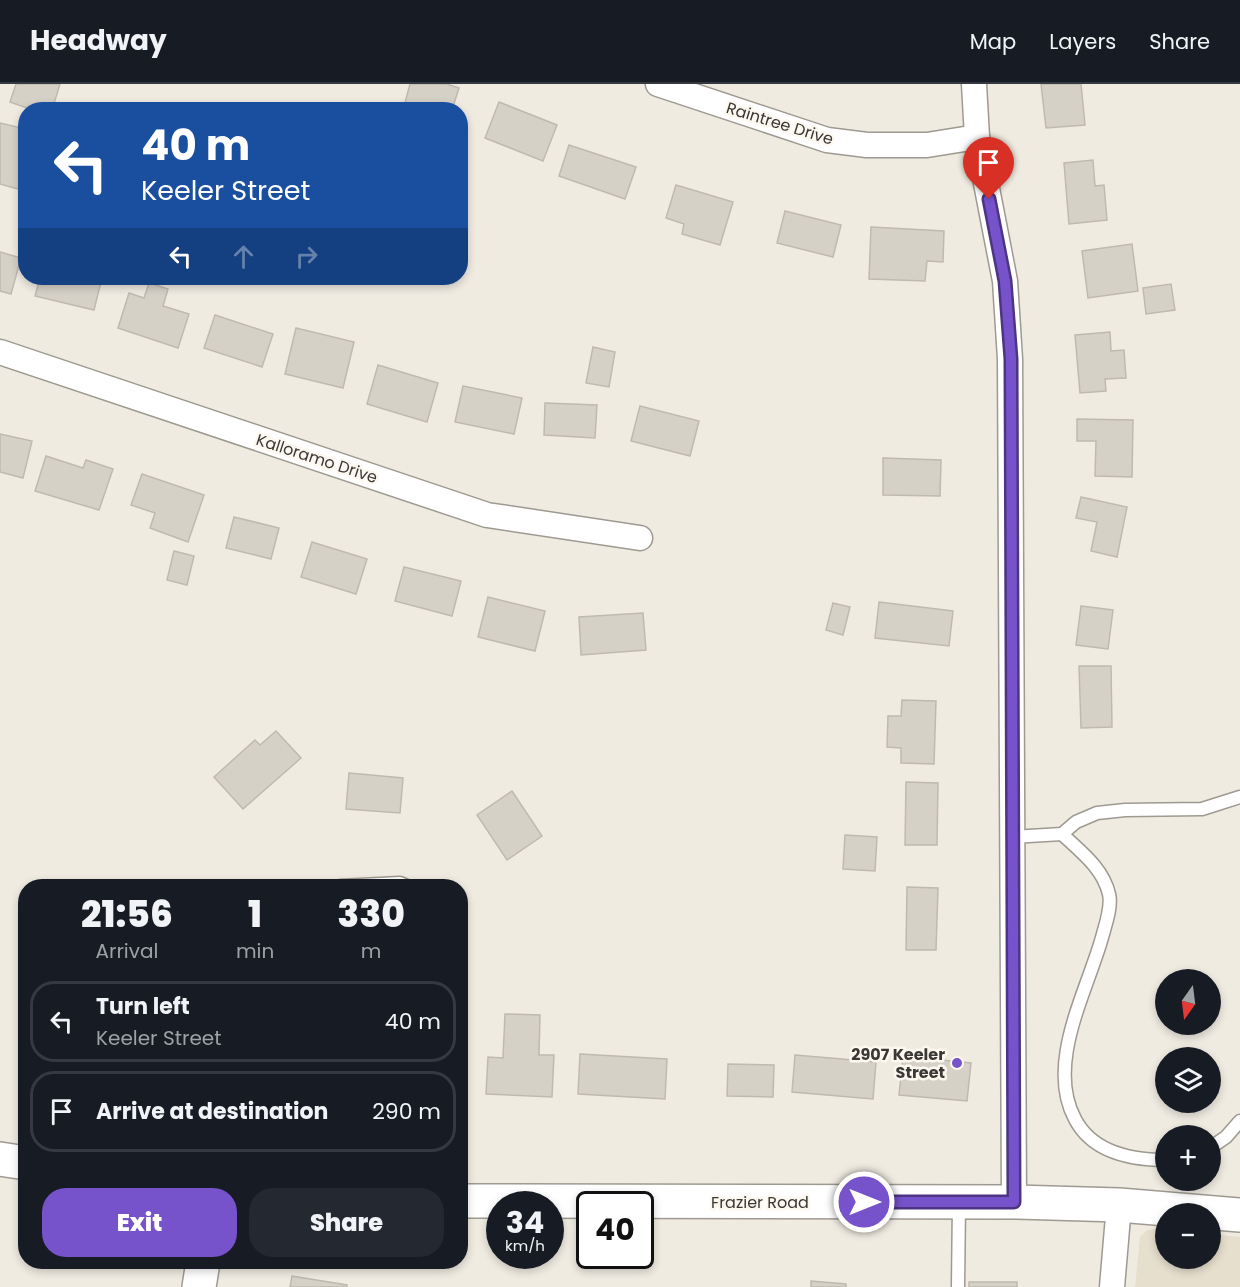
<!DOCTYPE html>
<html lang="en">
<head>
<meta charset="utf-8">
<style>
  :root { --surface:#171b24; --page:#242831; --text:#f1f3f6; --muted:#9ea1a6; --line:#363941; --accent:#7652cb }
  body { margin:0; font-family:Poppins,sans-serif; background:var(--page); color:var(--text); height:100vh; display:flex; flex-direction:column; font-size:22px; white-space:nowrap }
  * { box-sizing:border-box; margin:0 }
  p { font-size:20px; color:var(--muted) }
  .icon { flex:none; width:33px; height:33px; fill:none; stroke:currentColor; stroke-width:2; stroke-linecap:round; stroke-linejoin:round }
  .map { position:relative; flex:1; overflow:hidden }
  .drawer { position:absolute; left:18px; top:795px; width:450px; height:390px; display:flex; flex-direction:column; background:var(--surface); border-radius:24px; box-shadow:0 3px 9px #0003 }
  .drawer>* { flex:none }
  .top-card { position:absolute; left:18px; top:18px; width:450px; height:183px; border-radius:24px; box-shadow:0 3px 9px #0003; background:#1a4fa0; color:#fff; overflow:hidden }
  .needle { width:39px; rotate:194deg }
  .tools { position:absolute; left:1155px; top:885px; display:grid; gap:12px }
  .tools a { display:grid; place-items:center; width:66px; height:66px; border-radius:50%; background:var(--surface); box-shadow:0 3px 9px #0003; font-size:30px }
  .speed { position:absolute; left:486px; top:1107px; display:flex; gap:12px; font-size:30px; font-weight:700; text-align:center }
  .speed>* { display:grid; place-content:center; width:78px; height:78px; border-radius:50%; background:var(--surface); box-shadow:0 3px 9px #0003; line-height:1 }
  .speed small { font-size:15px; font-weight:400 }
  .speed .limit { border:3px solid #111; border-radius:9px; background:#fff; color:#111 }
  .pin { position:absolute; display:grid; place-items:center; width:51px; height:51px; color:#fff; margin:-62px -26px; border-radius:50% 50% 50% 0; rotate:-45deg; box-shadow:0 0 6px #0007 }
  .pin .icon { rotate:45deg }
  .me { position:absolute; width:66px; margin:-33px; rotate:90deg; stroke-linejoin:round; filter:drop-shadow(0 0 4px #0008) }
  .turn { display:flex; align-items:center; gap:21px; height:126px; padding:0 24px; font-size:27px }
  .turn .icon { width:78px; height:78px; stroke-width:2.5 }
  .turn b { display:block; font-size:42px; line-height:51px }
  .lanes { display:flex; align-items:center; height:57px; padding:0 24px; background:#0003; justify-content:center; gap:30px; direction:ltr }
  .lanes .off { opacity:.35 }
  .eta { display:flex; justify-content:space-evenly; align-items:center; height:102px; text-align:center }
  .eta b { font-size:36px; font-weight:800; line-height:42px }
  .action { display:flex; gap:12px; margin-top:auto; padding:12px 24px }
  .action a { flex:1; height:69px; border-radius:24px; background:var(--accent); color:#fff; font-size:24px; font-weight:800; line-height:69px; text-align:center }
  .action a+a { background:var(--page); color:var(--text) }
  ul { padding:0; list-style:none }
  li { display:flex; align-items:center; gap:18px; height:81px; margin:0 12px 9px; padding:0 12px; border:3px solid var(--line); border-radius:24px }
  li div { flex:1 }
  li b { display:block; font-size:22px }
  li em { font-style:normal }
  header { display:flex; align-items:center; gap:36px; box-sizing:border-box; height:84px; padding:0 30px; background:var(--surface); border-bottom:2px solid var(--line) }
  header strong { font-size:28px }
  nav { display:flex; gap:33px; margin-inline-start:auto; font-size:21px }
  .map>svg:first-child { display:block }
  .built { fill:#e7dfce }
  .building { fill:#d6d1c7; stroke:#bfbab1; stroke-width:1.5 }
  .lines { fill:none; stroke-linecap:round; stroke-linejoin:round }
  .lane-casing { stroke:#9e9a91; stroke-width:15 }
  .street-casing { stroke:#9e9a91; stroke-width:27 }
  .secondary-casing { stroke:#9e9a91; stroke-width:36 }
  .lane { stroke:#fff; stroke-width:12 }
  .street { stroke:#fff; stroke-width:24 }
  .secondary { stroke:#fff; stroke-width:33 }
  .route-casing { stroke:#4d3584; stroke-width:15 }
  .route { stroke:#7652cb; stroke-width:10 }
  .poi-dot { fill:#7652cb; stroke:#fdf8ef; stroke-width:2 }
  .labels { text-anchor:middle; stroke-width:5; stroke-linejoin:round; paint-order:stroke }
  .street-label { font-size:16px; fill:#3a3834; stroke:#fdf8ef }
  .poi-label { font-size:16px; font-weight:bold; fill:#3a3834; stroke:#fdf8ef; text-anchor:end }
</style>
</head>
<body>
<header>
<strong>Headway</strong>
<nav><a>Map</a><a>Layers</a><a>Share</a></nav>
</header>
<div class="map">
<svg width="1240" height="1203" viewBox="0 0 1240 1203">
  <rect width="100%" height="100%" fill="#f0ebe1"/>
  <!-- built -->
  <polygon class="built" points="1157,1145 1165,1146 1166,1174 1210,1174 1211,1150 1240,1153 1240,1203 1135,1203 1140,1153 1147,1146"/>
  <!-- building -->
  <g class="building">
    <polygon points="16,0 60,0 52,26 33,26 10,18"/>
    <polygon points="410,0 447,0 459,4 452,26 415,26 404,22"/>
    <polygon points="1041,0 1081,0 1085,41 1046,44"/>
    <polygon points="499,18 557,41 543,77 485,54"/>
    <polygon points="0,39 26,45 26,75 18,105 0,100"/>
    <polygon points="569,61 636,83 625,115 559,92"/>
    <polygon points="1093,76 1095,102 1104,101 1107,136 1069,140 1064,79"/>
    <polygon points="676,101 733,118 720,161 682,150 684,140 666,134"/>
    <polygon points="785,127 841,141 833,173 777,159"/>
    <polygon points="871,143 944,147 943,178 927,177 925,197 869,195"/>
    <polygon points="1132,160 1138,207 1088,214 1082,167"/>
    <polygon points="0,168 21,174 11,210 0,207"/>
    <polygon points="40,194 102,194 94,226 35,212"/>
    <polygon points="149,199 168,205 163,222 189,230 178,264 118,244 129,209 144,214"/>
    <polygon points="1171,200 1175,226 1146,230 1143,204"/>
    <polygon points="215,231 273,250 262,283 204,264"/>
    <polygon points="296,244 354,258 343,304 285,290"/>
    <polygon points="1110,248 1111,267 1124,266 1126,294 1105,295 1106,307 1080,309 1075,251"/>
    <polygon points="593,263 615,268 609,303 586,299"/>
    <polygon points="378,281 438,299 427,338 367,320"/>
    <polygon points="463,302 522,314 514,350 455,338"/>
    <polygon points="545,319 597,321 595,354 544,351"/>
    <polygon points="640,322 699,337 690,372 631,357"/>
    <polygon points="1077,335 1133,336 1132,393 1095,392 1096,357 1077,357"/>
    <polygon points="0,350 32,357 23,394 0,388"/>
    <polygon points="46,372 83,384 86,376 113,385 99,426 35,407"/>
    <polygon points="883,374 941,376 940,412 883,411"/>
    <polygon points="142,390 204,411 188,458 150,444 155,429 131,421"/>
    <polygon points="1081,413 1127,423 1117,473 1091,467 1097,438 1076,434"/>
    <polygon points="234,433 279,444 271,475 226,464"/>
    <polygon points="312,458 367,475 356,510 301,493"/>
    <polygon points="174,467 194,472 187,501 167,496"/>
    <polygon points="404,483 461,497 452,532 395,517"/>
    <polygon points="488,513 545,527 535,567 478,553"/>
    <polygon points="879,518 953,527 949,562 875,554"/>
    <polygon points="833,519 850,523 843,551 826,546"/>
    <polygon points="1081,522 1113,526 1108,565 1076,561"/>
    <polygon points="643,529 646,566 581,571 579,533"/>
    <polygon points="1079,582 1111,582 1112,643 1081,644"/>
    <polygon points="902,616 936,617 934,680 901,679 901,664 887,663 888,632 901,632"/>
    <polygon points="276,647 301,674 243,725 214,693 255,656 260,661"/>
    <polygon points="349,689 403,694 400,729 346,725"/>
    <polygon points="906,698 938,699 937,761 905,761"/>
    <polygon points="512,707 542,752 507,776 477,731"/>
    <polygon points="845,751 877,753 875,787 843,785"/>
    <polygon points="907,803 938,804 936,866 906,866"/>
    <polygon points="505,930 540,931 539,971 554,971 552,1013 486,1010 488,973 503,974"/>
    <polygon points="580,970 667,975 665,1015 578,1010"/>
    <polygon points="795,971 876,978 873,1015 792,1008"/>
    <polygon points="903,972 971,979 967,1017 899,1011"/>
    <polygon points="728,980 774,981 773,1013 727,1012"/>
    <polygon points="292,1192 347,1201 347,1203 290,1203"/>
    <polygon points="811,1197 846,1200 846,1203 811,1203"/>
    <rect x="969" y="1198" width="48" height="5"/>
  </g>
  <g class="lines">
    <defs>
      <g id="lane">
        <path d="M1062 750C1081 768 1103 784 1109 810 1112 822 1106 839 1103 850 1088 906 1045 979 1075 1035 1092 1068 1131 1076 1166 1076"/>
        <polyline points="1012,753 1062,750 1076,738 1097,729 1125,726 1202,725 1240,713"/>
        <polyline points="340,802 400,799 407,802"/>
        <polyline points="1210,1064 1226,1053 1240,1037"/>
        <polyline points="958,1203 959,1119"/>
      </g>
      <g id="street">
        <polyline points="658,0 827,56 867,61 927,61 977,53"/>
        <polyline points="974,0 977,53 1005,197 1010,275 1014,1118"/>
        <polyline points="0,268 487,431 640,454"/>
        <polyline points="1112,1203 1119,1121"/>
      </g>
      <g id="secondary">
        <polyline points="0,1075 26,1079"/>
        <polyline points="460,1117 1014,1118 1119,1121 1240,1131"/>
        <polyline points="199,1203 203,1178"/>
      </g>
    </defs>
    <!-- lane casing -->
    <use href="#lane" class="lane-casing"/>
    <!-- street casing -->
    <use href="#street" class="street-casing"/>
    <!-- secondary casing -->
    <use href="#secondary" class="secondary-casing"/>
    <!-- lane -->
    <use href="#lane" class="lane"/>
    <!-- street -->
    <use href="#street" class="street"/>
    <!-- secondary -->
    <use href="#secondary" class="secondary"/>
  </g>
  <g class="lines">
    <defs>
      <polyline id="route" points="864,1118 1014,1118 1011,275 1005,197 989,115"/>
    </defs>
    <!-- route casing -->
    <use href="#route" class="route-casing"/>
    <!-- route -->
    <use href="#route" class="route"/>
  </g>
  <!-- markers -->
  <circle class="poi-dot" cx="957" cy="979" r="6"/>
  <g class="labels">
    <!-- street labels -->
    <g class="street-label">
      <text transform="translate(780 39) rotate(17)" y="6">Raintree Drive</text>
      <text transform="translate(317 374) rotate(18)" y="6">Kalloramo Drive</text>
      <text x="760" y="1124">Frazier Road</text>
    </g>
    <!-- poi labels -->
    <g class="poi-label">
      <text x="945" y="976">2907 Keeler<tspan x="945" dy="18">Street</tspan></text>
    </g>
  </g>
</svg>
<div class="tools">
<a><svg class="needle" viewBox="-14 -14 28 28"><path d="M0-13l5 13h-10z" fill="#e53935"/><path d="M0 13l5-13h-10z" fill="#9ea1a6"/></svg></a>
<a><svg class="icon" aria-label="layers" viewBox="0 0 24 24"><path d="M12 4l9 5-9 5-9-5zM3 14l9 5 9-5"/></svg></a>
<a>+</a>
<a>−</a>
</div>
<div class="speed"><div>34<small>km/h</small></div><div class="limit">40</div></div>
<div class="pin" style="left:989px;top:115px;background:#d93025"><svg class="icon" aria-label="arrive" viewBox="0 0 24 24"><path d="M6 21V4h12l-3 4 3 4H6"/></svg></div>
<svg class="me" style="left:864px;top:1118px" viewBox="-20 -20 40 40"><circle r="17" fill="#7652cb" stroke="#fff" stroke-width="3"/><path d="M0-11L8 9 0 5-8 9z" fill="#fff"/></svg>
<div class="top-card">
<div class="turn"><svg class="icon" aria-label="left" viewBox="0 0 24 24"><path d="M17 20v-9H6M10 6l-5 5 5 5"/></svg><div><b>40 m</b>Keeler Street</div></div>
<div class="lanes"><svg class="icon" aria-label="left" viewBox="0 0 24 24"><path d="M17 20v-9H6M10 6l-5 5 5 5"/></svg><svg class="icon off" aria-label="ahead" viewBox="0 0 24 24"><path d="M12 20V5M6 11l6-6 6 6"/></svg><svg class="icon off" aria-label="right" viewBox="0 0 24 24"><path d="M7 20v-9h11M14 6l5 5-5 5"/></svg></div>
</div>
<section class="drawer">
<div class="eta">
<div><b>21:56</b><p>Arrival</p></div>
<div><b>1</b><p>min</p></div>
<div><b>330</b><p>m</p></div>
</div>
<ul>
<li><svg class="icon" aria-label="left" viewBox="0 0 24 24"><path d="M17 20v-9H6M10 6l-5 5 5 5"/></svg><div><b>Turn left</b><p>Keeler Street</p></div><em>40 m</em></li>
<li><svg class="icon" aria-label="arrive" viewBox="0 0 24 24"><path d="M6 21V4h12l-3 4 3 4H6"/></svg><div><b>Arrive at destination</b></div><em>290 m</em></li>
</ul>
<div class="action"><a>Exit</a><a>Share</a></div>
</section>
</div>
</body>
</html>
